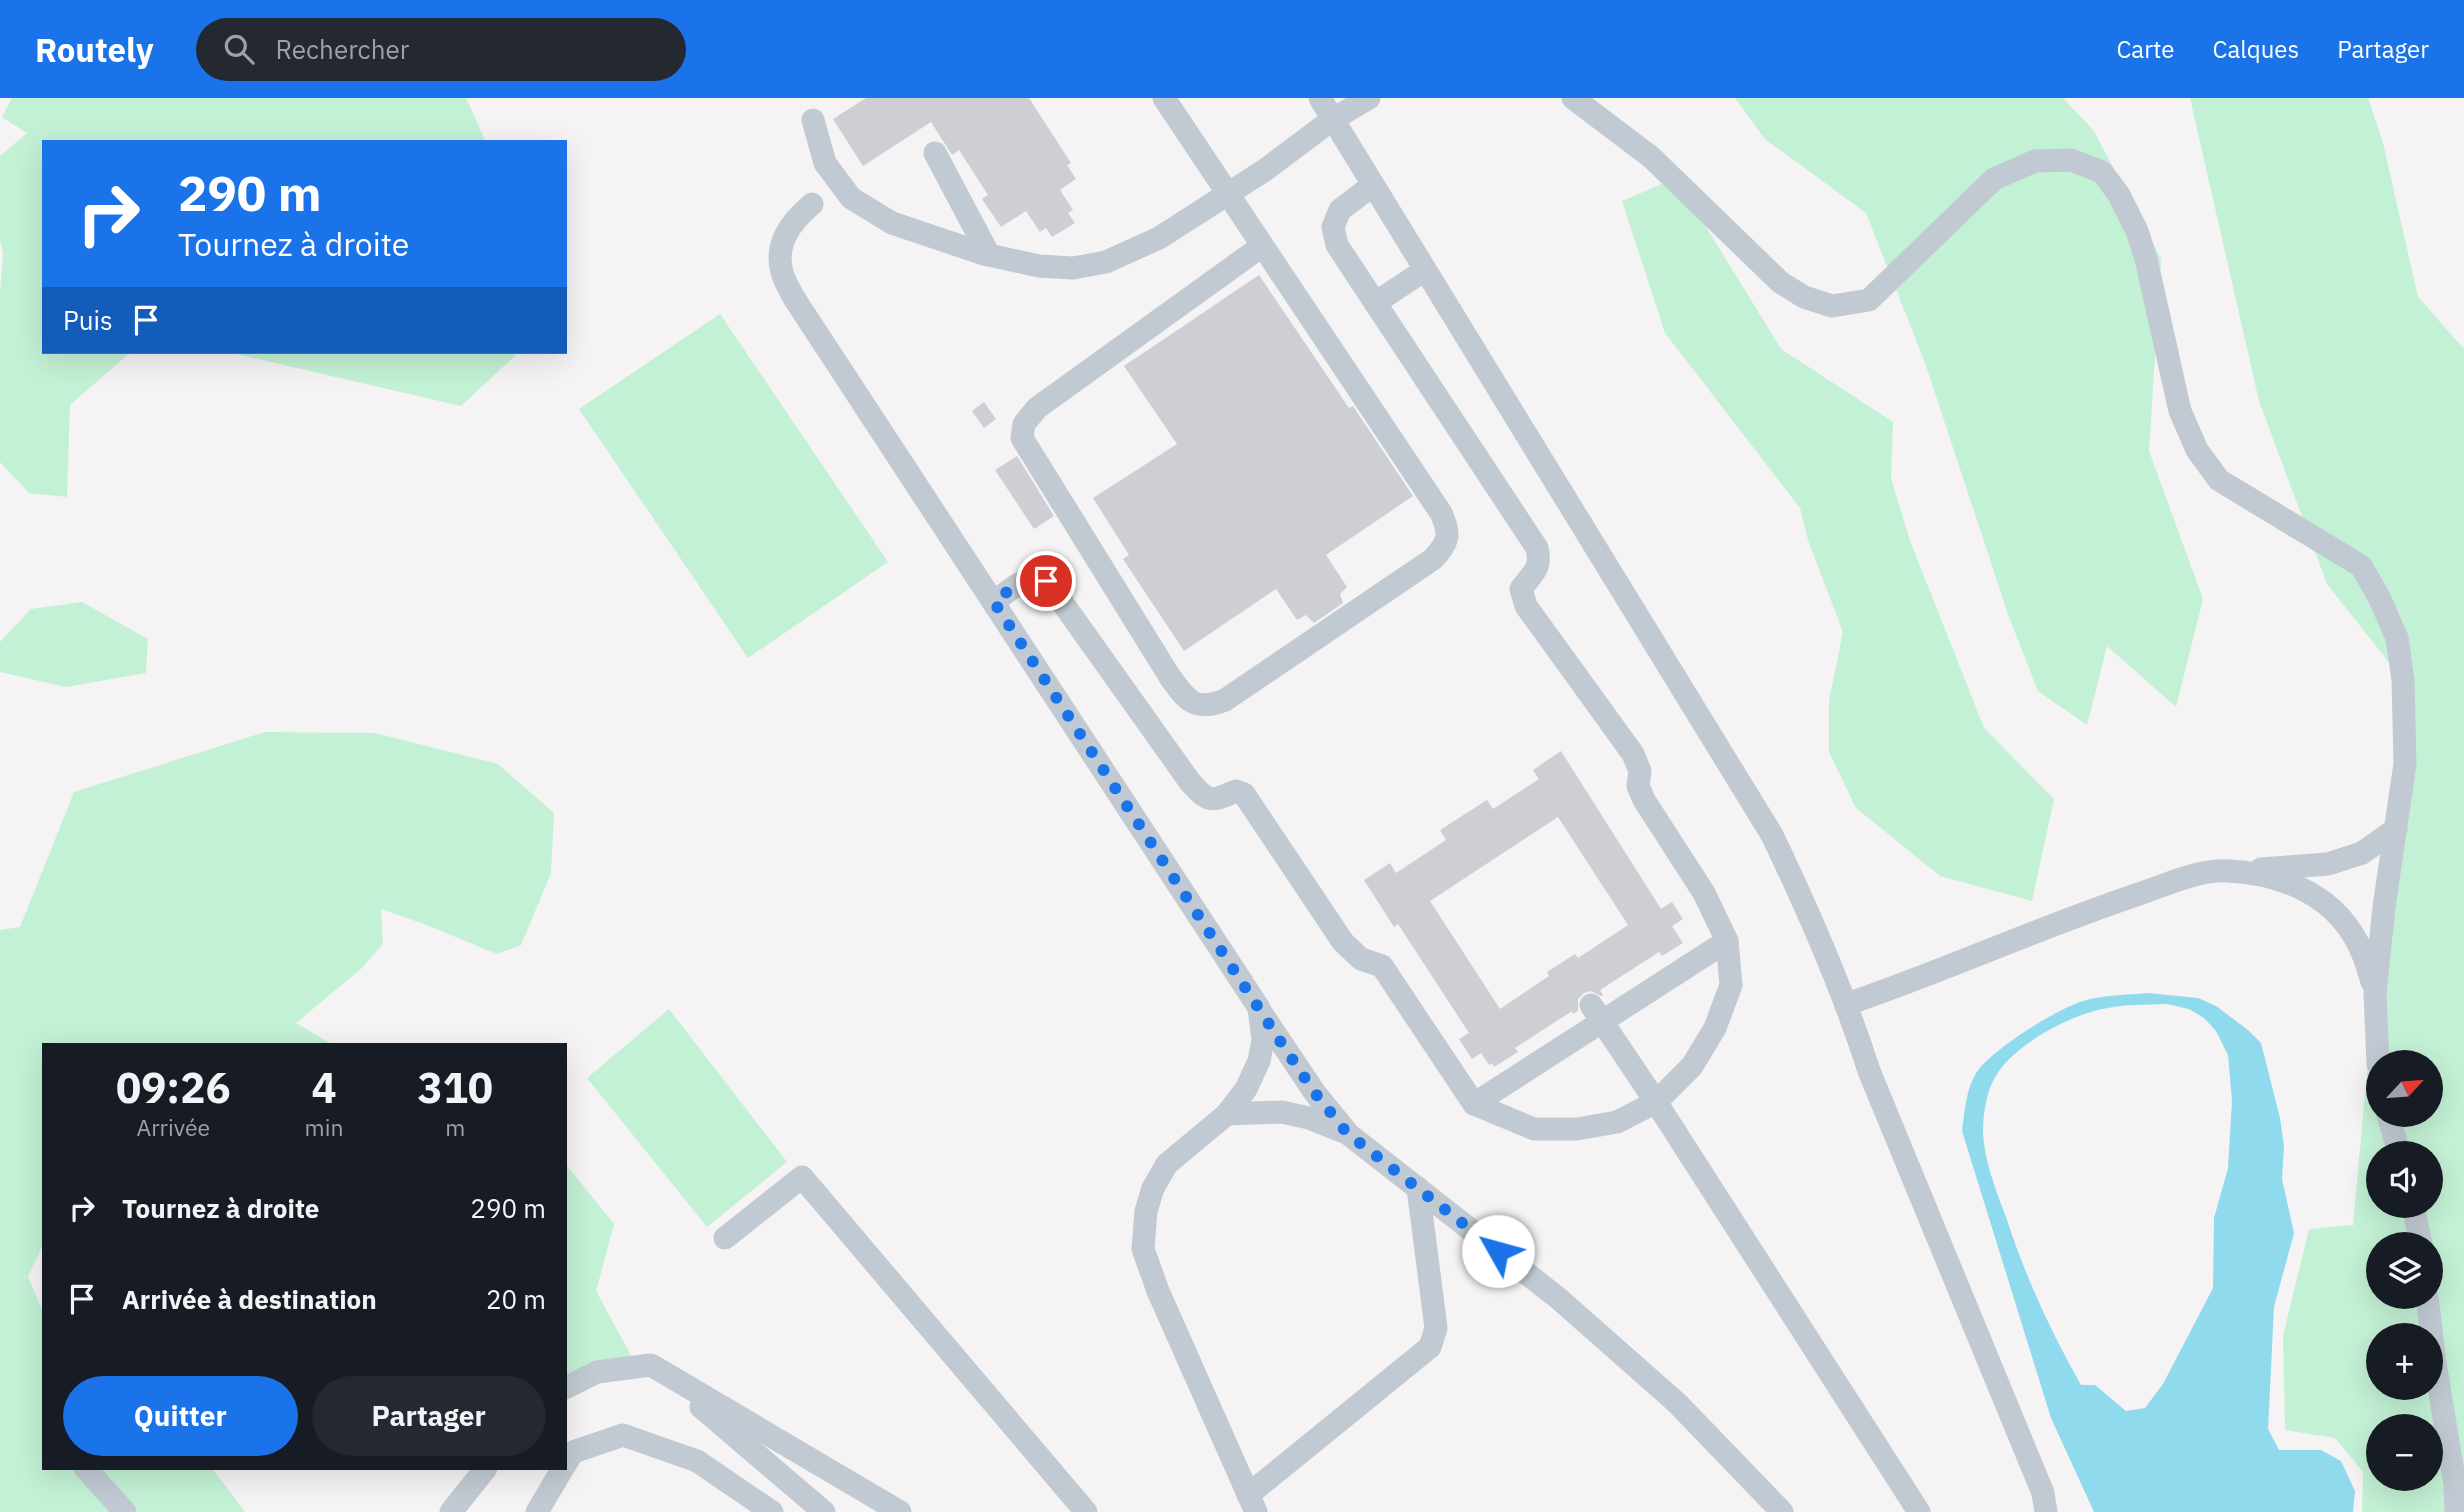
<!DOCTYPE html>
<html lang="fr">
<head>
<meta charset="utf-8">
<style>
  :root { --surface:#171b24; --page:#242831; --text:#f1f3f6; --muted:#9ea1a6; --accent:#1a73e8 }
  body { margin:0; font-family:"IBM Plex Sans",sans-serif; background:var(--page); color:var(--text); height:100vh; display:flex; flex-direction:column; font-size:26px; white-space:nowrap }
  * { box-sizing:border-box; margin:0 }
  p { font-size:23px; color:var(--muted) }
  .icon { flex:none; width:38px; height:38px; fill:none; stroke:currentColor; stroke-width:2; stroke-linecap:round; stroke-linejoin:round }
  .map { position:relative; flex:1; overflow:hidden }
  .sheet { position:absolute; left:42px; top:945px; width:525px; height:427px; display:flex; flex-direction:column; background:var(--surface); border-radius:0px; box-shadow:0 7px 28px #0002 }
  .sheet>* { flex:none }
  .hud { position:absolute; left:42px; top:42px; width:525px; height:214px; border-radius:0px; box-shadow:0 7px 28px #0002; background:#1a73e8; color:#fff; overflow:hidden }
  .needle { width:46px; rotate:64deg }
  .buttons { position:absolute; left:2366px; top:952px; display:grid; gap:14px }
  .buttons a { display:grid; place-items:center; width:77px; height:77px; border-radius:50%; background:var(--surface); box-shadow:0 7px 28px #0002; font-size:35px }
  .pin { position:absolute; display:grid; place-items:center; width:60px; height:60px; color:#fff; margin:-30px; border:4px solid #fff; border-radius:50%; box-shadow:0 2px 7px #0007 }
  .me { position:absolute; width:77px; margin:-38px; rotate:308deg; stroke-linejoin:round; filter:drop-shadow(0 0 5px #0008) }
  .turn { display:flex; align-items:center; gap:24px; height:147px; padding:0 21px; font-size:32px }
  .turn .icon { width:91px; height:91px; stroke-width:2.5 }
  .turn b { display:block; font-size:49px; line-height:60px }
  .then { display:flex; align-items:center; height:66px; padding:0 21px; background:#0003; gap:14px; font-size:26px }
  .eta { display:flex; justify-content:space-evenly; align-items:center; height:119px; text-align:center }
  .eta b { font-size:42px; font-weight:800; line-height:49px }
  .button { display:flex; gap:14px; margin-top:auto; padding:14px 21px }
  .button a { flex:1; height:80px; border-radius:42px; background:var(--accent); color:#fff; font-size:28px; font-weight:800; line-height:80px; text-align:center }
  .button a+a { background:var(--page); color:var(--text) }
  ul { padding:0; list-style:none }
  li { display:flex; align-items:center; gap:21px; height:91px; padding:0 21px }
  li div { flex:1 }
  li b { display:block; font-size:26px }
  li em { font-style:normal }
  header { display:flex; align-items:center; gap:42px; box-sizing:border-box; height:98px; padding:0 35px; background:var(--accent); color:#fff }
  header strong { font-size:33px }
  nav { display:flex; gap:38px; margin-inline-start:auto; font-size:24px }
  .search { width:490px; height:63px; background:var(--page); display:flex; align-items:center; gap:18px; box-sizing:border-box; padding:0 24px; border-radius:38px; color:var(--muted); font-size:26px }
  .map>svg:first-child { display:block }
  .green { fill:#c3f1d5; fill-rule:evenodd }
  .water { fill:#90daee; fill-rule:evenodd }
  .building { fill:#cdcfd5; fill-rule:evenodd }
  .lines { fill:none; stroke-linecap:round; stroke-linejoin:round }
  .minor { stroke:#c1cad2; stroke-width:23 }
  .route { stroke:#1a73e8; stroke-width:12; stroke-dasharray:0 21.6 }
</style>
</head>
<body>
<header>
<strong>Routely</strong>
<div class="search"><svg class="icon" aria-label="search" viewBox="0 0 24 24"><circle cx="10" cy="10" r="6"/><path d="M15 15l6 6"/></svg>Rechercher</div>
<nav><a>Carte</a><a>Calques</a><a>Partager</a></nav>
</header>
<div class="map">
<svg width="2464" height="1414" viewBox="0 0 2464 1414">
  <rect width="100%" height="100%" fill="#f5f3f3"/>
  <!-- green -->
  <g class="green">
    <polygon points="12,0 466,0 486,44 44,44 44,254 131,254 70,307 67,399 29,395 0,364 0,195 3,156 0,142 0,58 27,35 2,19"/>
    <polygon points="1735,0 2063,0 2094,33 2161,161 2149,353 2203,501 2176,609 2107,548 2087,627 2038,593 2009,519 1925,265 1866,115 1765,41"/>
    <path d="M2190 0H2368L2383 45 2418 199 2464 251V1414H2362L2363 1374 2335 1340 2285 1332 2283 1238 2309 1131 2353 1127 2403 582 2327 486 2259 303ZM2378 964H2431V1017H2378ZM2378 1055H2431V1108H2378ZM2378 1146H2431V1199H2378ZM2378 1237H2431V1290H2378ZM2378 1328H2431V1381H2378Z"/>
    <polygon points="1676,80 1781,251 1893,324 1891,380 1910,443 1984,630 2054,701 2032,803 1940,778 1856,710 1829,654 1829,603 1843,534 1808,442 1800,410 1665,235 1622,103"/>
    <polygon points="720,216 888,464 748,560 579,311"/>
    <polygon points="228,254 519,254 461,308"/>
    <polygon points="82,504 148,541 146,575 66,589 0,574 0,544 31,511"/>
    <polygon points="265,634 375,635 498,666 554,715 551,775 521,847 497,856 424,826 381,811 383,846 362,870 296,925 333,947 44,947 44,1144 28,1179 44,1216 44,1370 212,1370 245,1414 0,1414 0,832 20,829 74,694"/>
    <polygon points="669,911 787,1064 707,1129 587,980"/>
    <polygon points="565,1065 614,1126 596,1193 635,1265 565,1286"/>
  </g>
  <!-- water -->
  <path class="water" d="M2148 895 2198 900 2216 908 2248 932 2261 945 2280 1020 2284 1048 2282 1081 2294 1135 2274 1209 2268 1331 2279 1352H2321L2341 1363 2355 1393 2353 1414H2094L2051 1320 1962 1033C1965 1013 1966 988 1979 971 1998 948 2055 912 2083 903 2103 897 2127 897 2148 895ZM2167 906 2189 911 2204 920 2216 933 2228 957 2232 1003 2228 1070 2214 1120 2213 1190 2163 1286 2145 1310 2126 1313 2095 1287H2081C2051 1234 2026 1180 2007 1122 1997 1094 1984 1064 1983 1034 1983 1014 1987 989 1999 973 2019 944 2074 915 2108 910 2127 906 2148 907 2167 906Z"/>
  <!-- building -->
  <g class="building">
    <polygon points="866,0 1029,0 1071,65 1067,67 1076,81 1060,92 1073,112 1068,115 1075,125 1052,139 1046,130 1040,134 1026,113 1001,129 982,101 988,97 959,52 952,57 931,24 863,68 833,21"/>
    <polygon points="1259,177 1349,310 1353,308 1413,398 1326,457 1347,489 1340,496 1343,505 1314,525 1306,517 1297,522 1276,491 1184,553 1123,461 1129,457 1093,400 1177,346 1124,268"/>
    <polygon points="984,304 996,321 984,330 972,313"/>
    <polygon points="1017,358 1054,418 1034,431 995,372"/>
    <path d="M1561 653 1661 811 1672 804 1683 821 1672 828 1683 845 1662 858 1659 854 1600 892 1603 897 1601 898 1591 893 1584 895 1578 901V913L1573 916 1572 913 1515 950 1518 954 1494 969 1492 965 1489 967 1481 955 1472 961 1459 941 1469 935 1398 826 1394 829 1364 782 1390 765 1396 775 1446 742 1440 732 1487 702 1493 711 1539 681 1533 672ZM1558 719 1628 827 1578 860 1575 856 1547 874 1549 878 1500 911 1430 803Z"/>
  </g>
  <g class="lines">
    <!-- minor -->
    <g class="minor">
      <path d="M1164 0 1441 415C1451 437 1449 443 1433 461L1225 602C1195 614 1187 603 1170 579L1022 340 1024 326 1037 310 1262 148"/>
      <path d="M1320 0 1772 737C1809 814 1843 891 1869 973L2043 1395 2046 1414"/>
      <polyline points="1573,0 1651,59 1780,184 1804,199 1832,208 1869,202 1994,81 2035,63 2071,62 2102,74 2119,97 2137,133 2146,161 2180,313 2197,352 2219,382 2361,468 2379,499 2397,540 2403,582 2405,666 2384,809 2375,895 2378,966"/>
      <polyline points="813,22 825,65 851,100 892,125 984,156 1039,168 1073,170 1106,164 1159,140 1265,72 1333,21 1369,0"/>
      <polyline points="935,55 989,157"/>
      <path d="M812 106C792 123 774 145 782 174 784 183 790 192 794 200L1259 910 1263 942 1259 963 1246 991 1227 1016 1167 1066 1153 1090 1146 1113 1143 1151 1158 1193 1256 1414"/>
      <polyline points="1375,205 1425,172"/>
      <path d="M994 504C1013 490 1022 478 1047 483L1190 684C1209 705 1211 704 1236 693L1244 696 1343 844 1361 861 1382 868 1474 1006 1534 1031H1577L1617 1024 1656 1004 1692 968 1715 930 1731 887 1727 843 1704 795 1644 702 1638 688 1640 673 1633 656 1526 508 1521 491C1533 474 1542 471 1537 450L1337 147 1333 129 1340 112 1373 87"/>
      <polyline points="2261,771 2328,766 2362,755 2396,731"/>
      <path d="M1847 906C1947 872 2042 828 2142 795 2168 786 2200 771 2229 773 2285 776 2339 799 2362 854 2366 863 2369 874 2372 884"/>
      <polyline points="1591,907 1656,1004 1919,1414"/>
      <polyline points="1262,916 1315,995 1346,1033"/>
      <polyline points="1474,1006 1727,843"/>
      <polyline points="1227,1016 1282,1014 1309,1020 1347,1035 1558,1200 1677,1305 1782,1414"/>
      <polyline points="2388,1017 2399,1055"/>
      <polyline points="2413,1108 2421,1146"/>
      <polyline points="725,1140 802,1079 1086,1414"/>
      <polyline points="2427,1199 2435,1265 2455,1386 2456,1414"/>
      <polyline points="565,1290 597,1274 651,1267 900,1414"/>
      <polyline points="701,1309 824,1414"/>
      <polyline points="565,1367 573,1354 623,1337 697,1363 772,1414"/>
      <polyline points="85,1370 125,1414"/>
      <polyline points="1248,1397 1430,1249 1436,1230 1418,1090"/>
      <polyline points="451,1414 486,1370"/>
      <polyline points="537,1414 563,1370"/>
    </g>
  </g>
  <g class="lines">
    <!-- route -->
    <path class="route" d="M1046 483C1022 478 1013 490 994 504L1282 946 1315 995 1347 1035 1498 1153"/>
  </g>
</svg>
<div class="buttons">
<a><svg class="needle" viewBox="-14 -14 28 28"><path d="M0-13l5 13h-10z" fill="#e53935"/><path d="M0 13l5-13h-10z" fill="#9ea1a6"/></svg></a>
<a><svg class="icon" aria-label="sound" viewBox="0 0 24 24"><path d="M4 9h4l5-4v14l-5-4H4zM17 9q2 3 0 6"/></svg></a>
<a><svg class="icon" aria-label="layers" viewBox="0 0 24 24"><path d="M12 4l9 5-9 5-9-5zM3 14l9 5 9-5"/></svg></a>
<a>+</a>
<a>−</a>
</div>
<div class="pin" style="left:1046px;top:483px;background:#d93025"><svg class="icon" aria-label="arrive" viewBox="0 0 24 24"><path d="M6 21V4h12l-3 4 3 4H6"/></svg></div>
<svg class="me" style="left:1498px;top:1153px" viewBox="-20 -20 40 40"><circle r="19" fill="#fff"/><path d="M0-13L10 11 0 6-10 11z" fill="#1a73e8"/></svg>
<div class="hud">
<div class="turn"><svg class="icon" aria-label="right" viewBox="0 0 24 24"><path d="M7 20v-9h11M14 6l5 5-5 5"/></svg><div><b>290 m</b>Tournez à droite</div></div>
<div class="then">Puis<svg class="icon" aria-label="arrive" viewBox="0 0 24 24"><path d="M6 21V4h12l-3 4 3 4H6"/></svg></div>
</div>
<section class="sheet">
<div class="eta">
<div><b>09:26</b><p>Arrivée</p></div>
<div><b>4</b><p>min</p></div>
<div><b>310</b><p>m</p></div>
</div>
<ul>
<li><svg class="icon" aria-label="right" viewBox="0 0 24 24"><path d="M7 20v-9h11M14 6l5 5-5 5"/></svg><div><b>Tournez à droite</b></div><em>290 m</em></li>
<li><svg class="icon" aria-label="arrive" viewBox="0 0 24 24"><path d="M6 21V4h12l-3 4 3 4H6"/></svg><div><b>Arrivée à destination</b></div><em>20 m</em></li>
</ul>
<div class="button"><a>Quitter</a><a>Partager</a></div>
</section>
</div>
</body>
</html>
